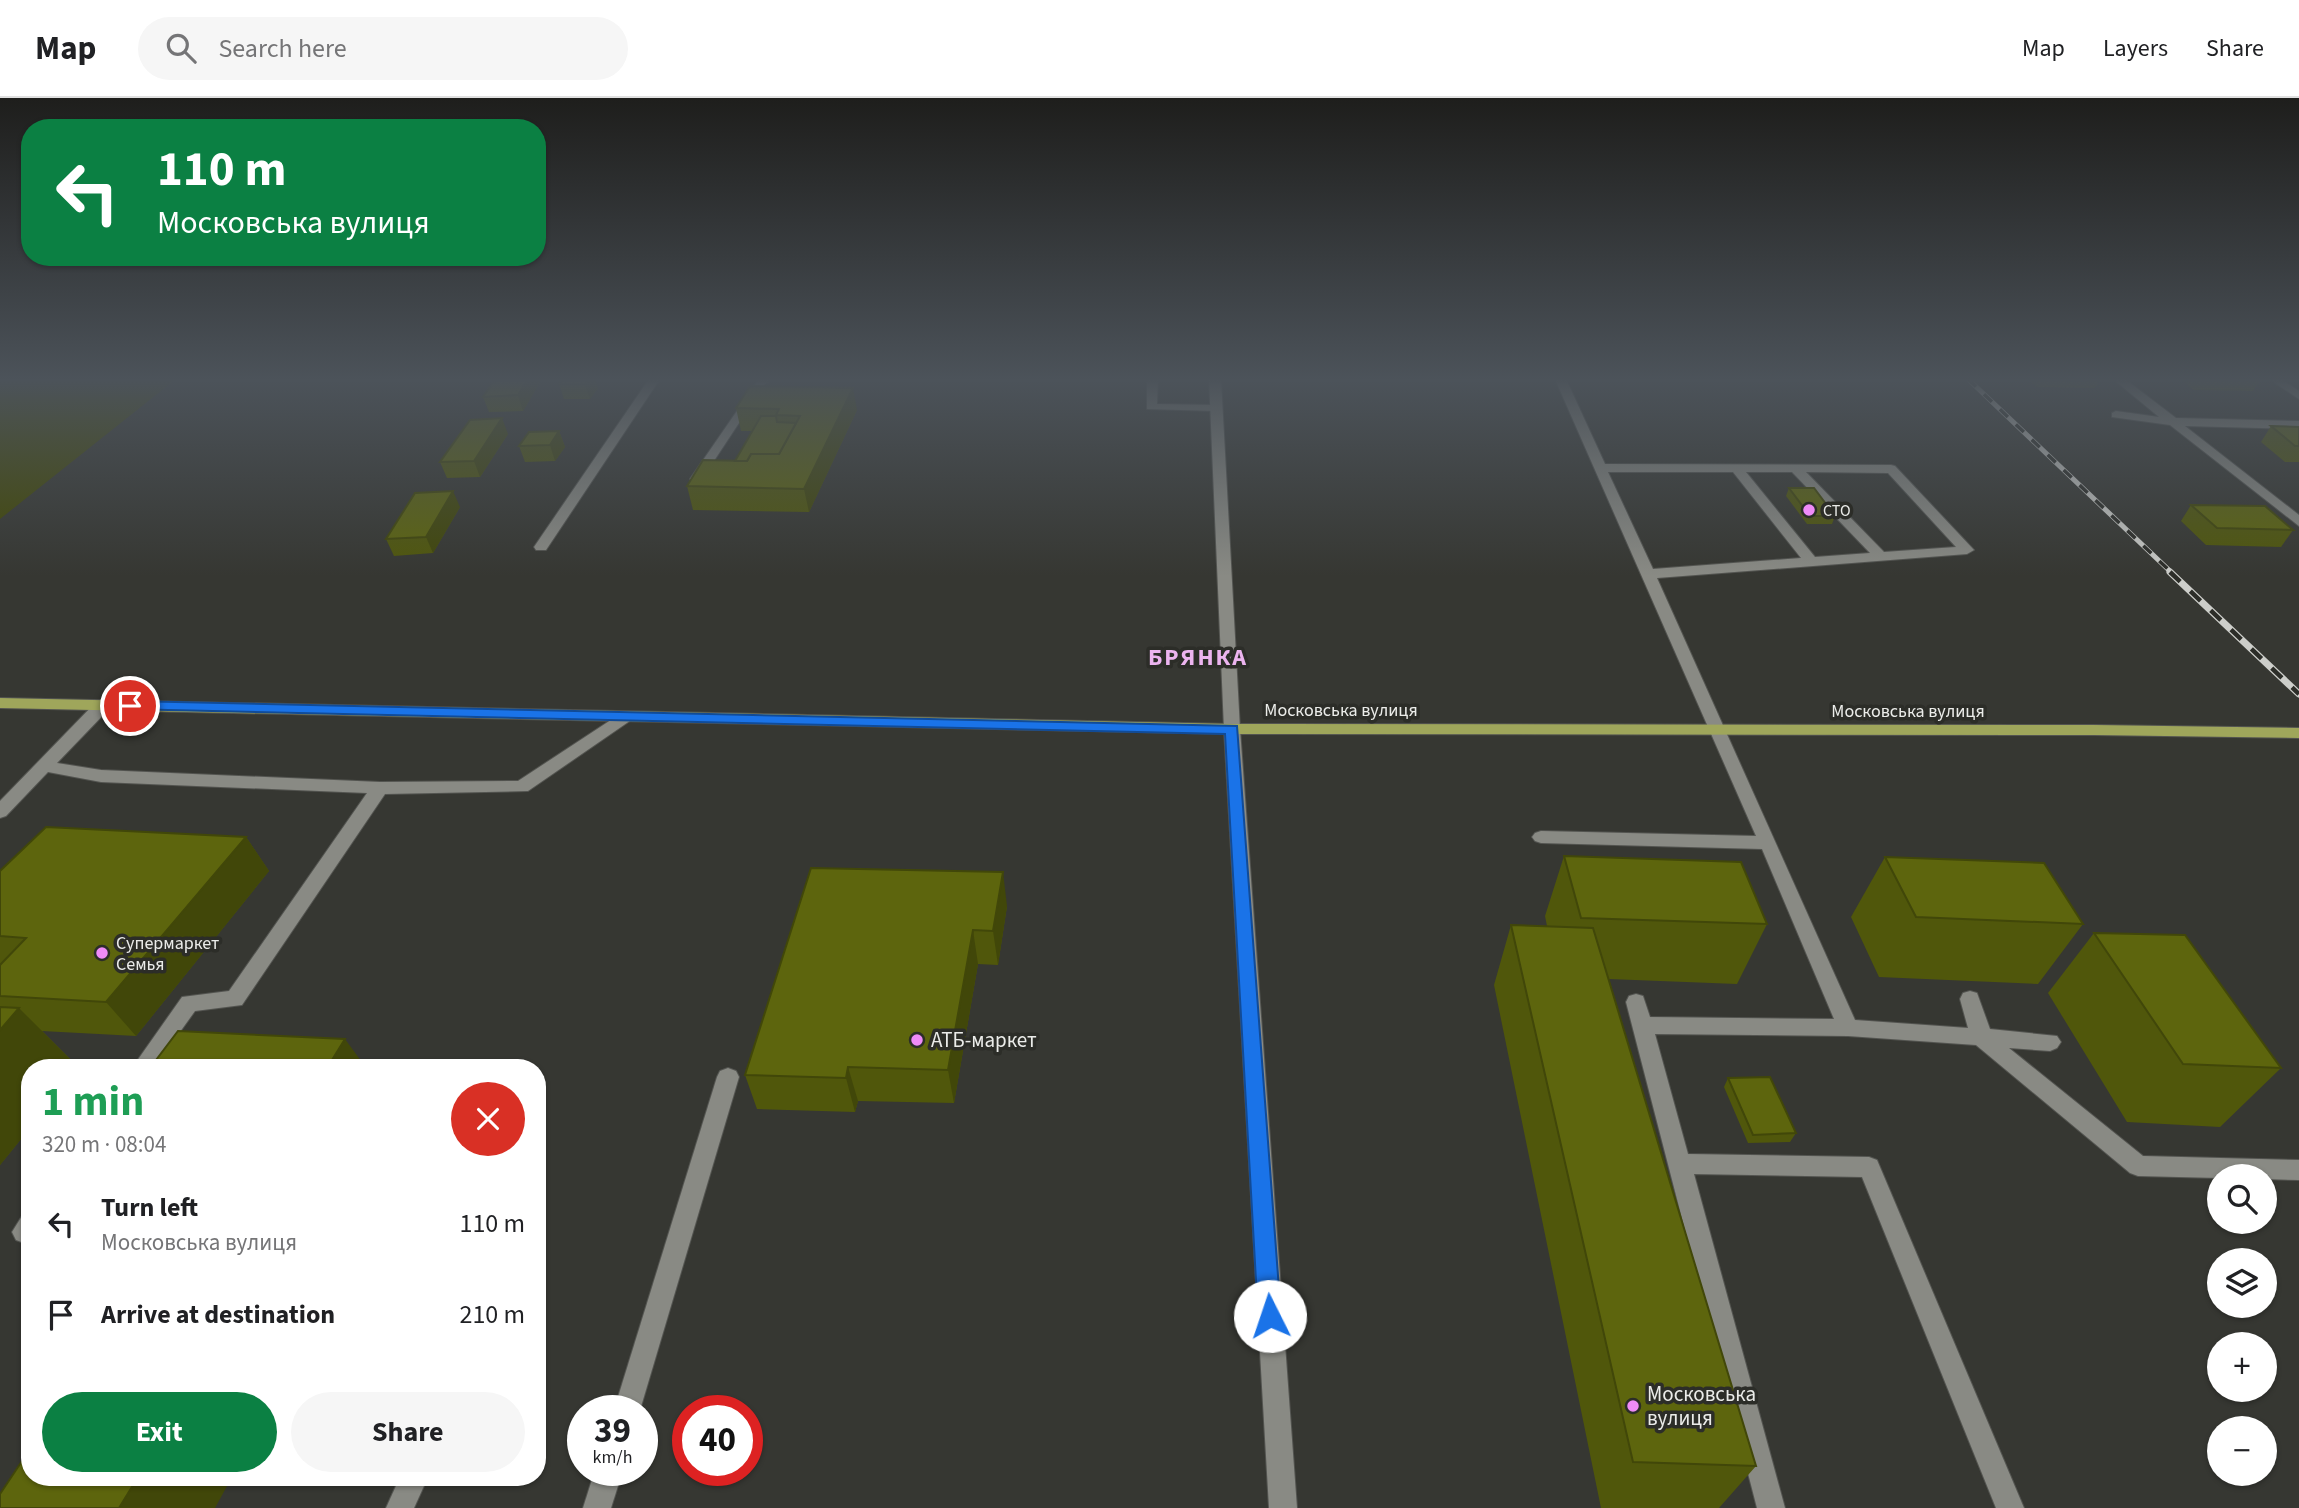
<!DOCTYPE html>
<html lang="en">
<head>
<meta charset="utf-8">
<style>
  :root { --surface:#fff; --page:#f6f6f6; --text:#202124; --muted:#757577; --line:#e0e0e0; --accent:#0b8043 }
  body { margin:0; font-family:"Source Sans 3",sans-serif; background:var(--page); color:var(--text); height:100vh; display:flex; flex-direction:column; font-size:26px; white-space:nowrap }
  * { box-sizing:border-box; margin:0 }
  p { font-size:23px; color:var(--muted) }
  .icon { flex:none; width:38px; height:38px; fill:none; stroke:currentColor; stroke-width:2; stroke-linecap:round; stroke-linejoin:round }
  .map { position:relative; flex:1; overflow:hidden }
  .panel { position:absolute; left:21px; top:961px; width:525px; height:427px; display:flex; flex-direction:column; background:var(--surface); border-radius:28px; box-shadow:0 2px 5px #0004 }
  .panel>* { flex:none }
  .banner { position:absolute; left:21px; top:21px; width:525px; height:147px; border-radius:28px; box-shadow:0 2px 5px #0004; background:#0b8043; color:#fff; overflow:hidden }
  .tools { position:absolute; left:2207px; top:1066px; display:grid; gap:14px }
  .tools a { display:grid; place-items:center; width:70px; height:70px; border-radius:50%; background:var(--surface); box-shadow:0 2px 5px #0004; font-size:35px }
  .speed { position:absolute; left:567px; top:1297px; display:flex; gap:14px; font-size:35px; font-weight:700; text-align:center }
  .speed>* { display:grid; place-content:center; width:91px; height:91px; border-radius:50%; background:var(--surface); box-shadow:0 2px 5px #0004; line-height:1 }
  .speed small { font-size:18px; font-weight:400 }
  .speed .limit { border:10px solid #d22; background:#fff; color:#111 }
  .pin { position:absolute; display:grid; place-items:center; width:60px; height:60px; color:#fff; margin:-30px; border:4px solid #fff; border-radius:50%; box-shadow:0 2px 7px #0007 }
  .me { position:absolute; width:77px; margin:-38px; rotate:356deg; stroke-linejoin:round; filter:drop-shadow(0 0 5px #0008) }
  .turn { display:flex; align-items:center; gap:24px; height:147px; padding:0 21px; font-size:32px }
  .turn .icon { width:91px; height:91px; stroke-width:2.5 }
  .turn b { display:block; font-size:49px; line-height:60px }
  .round { display:grid; place-items:center; flex:none; width:74px; height:74px; border-radius:37px; background:var(--page) }
  .headline { display:flex; align-items:center; justify-content:space-between; height:119px; padding:0 21px }
  h1 { font-size:42px; font-weight:700; line-height:52px; color:#1e9e55 }
  .action { display:flex; gap:14px; margin-top:auto; padding:14px 21px }
  .action a { flex:1; height:80px; border-radius:42px; background:var(--accent); color:#fff; font-size:28px; font-weight:700; line-height:80px; text-align:center }
  .action a+a { background:var(--page); color:var(--text) }
  ul { padding:0; list-style:none }
  li { display:flex; align-items:center; gap:21px; height:91px; padding:0 21px }
  li div { flex:1 }
  li b { display:block; font-size:26px }
  li em { font-style:normal }
  header { display:flex; align-items:center; gap:42px; box-sizing:border-box; height:98px; padding:0 35px; background:var(--surface); border-bottom:2px solid var(--line) }
  header strong { font-size:33px }
  nav { display:flex; gap:38px; margin-inline-start:auto; font-size:24px }
  .search { width:490px; height:63px; background:var(--page); display:flex; align-items:center; gap:18px; box-sizing:border-box; padding:0 24px; border-radius:38px; color:var(--muted); font-size:26px }
  .map>svg:first-child { display:block }
  .green { fill:#424802 }
  .lines { fill:none; stroke-linecap:round; stroke-linejoin:round }
  .service-casing { stroke:#535450; stroke-width:2 }
  .minor-casing { stroke:#535450; stroke-width:2 }
  .tertiary-casing { stroke:#535450; stroke-width:2 }
  .primary-casing { stroke:#535450; stroke-width:2 }
  .service { fill:#898a84; fill-rule:evenodd }
  .minor { fill:#898a84; fill-rule:evenodd }
  .tertiary { fill:#898a84; fill-rule:evenodd }
  .primary { fill:#9fa65b; fill-rule:evenodd }
  .rail-far1-casing { stroke:#cdceca; stroke-width:5 }
  .rail-casing { stroke:#cdceca; stroke-width:7 }
  .rail-far1 { stroke:#2c2d28; stroke-width:3.5; stroke-dasharray:11; stroke-linecap:butt }
  .rail { stroke:#2c2d28; stroke-width:4.5; stroke-dasharray:14; stroke-linecap:butt }
  .wall { fill:#50570b }
  .shaded-wall { fill:#414709 }
  .building { fill:#5d650d; stroke:#414709; stroke-width:2 }
  .route { fill:#1a73e8; stroke:#114b97; stroke-width:2 }
  .poi-dot { fill:#ef8bf7; stroke:#2c2d28; stroke-width:2.5 }
  .labels { text-anchor:middle; stroke-width:7; stroke-linejoin:round; paint-order:stroke }
  .far-poi-label { font-size:16px; fill:#ebece9; stroke:#2c2d28; text-anchor:start }
  .street-label { font-size:18px; fill:#ebece9; stroke:#2c2d28 }
  .poi-label { font-size:18px; fill:#ebece9; stroke:#2c2d28; text-anchor:start }
  .near-poi-label { font-size:21px; fill:#ebece9; stroke:#2c2d28; text-anchor:start }
  .district-label { font-size:24px; font-weight:bold; letter-spacing:2px; fill:#ecb4ef; stroke:#2c2d28 }
</style>
</head>
<body>
<header>
<strong>Map</strong>
<div class="search"><svg class="icon" aria-label="search" viewBox="0 0 24 24"><circle cx="10" cy="10" r="6"/><path d="M15 15l6 6"/></svg>Search here</div>
<nav><a>Map</a><a>Layers</a><a>Share</a></nav>
</header>
<div class="map">
<svg width="2299" height="1410" viewBox="0 0 2299 1410">
  <rect width="100%" height="100%" fill="#363732"/>
  <!-- green -->
  <polygon class="green" points="0,281 176,281 0,421"/>
  <g class="lines">
    <defs>
      <g id="service">
        <polygon points="759,281 772,281 764,287 700,384 692,384 690,381"/>
        <path d="M1555 281H1566L1605 366 1891 367 1895 368 1974 452 1967 456 1657 480 1855 922 1968 930 1960 901 1963 895 1970 893 1977 895 1990 931 2057 938 2061 944 2057 950 2050 953 2009 950 2143 1058 2299 1062V1082L2264 1081V1078H2219V1080L2138 1078 2130 1075 1976 947 1848 938 1655 936 1688 1056 1869 1059 1877 1062 2024 1410H1996L1862 1079 1694 1076 1785 1410H1757L1626 904 1629 898 1636 896 1643 898 1650 919 1834 921 1762 751 1541 745 1535 743 1532 739 1535 735 1541 733 1756 738ZM1608 374H1733L1801 460 1653 471ZM1746 374H1792L1870 455 1815 459ZM1806 374 1888 375 1956 449 1884 454Z"/>
        <polygon points="103,602 111,607 109,611 57,665 101,672 380,684 518,683 623,614 635,614 637,618 528,693 385,696 242,907 195,913 154,970 132,970 182,899 229,893 367,695 101,684 48,674 6,718 0,720 0,703 97,603"/>
        <polygon points="728,970 736,973 739,979 640,1312 614,1312 717,979 720,973"/>
        <polygon points="30,1115 30,1143 24,1145 16,1142 12,1134 22,1118"/>
        <polygon points="595,1372 623,1372 611,1410 583,1410"/>
        <polygon points="400,1379 428,1379 414,1410 386,1410"/>
      </g>
      <g id="minor">
        <polygon points="649,281 660,281 546,452 536,452 534,449"/>
        <polygon points="1147,281 1158,281 1157,306 1216,307 1222,310 1216,313 1147,311"/>
        <polygon points="2113,281 2125,281 2176,320 2299,323 2299,331 2185,328 2299,417 2299,428 2170,327 2112,319 2112,315 2116,313 2159,319"/>
        <polygon points="2269,281 2281,281 2299,293 2299,301"/>
      </g>
      <polygon id="tertiary" points="1209,281 1221,281 1240,631 1297,1410 1269,1410 1224,631"/>
      <polygon id="primary" points="0,600 1232,626 2094,627 2299,630 2299,640 2094,637 1232,636 0,610"/>
    </defs>
    <!-- service casing -->
    <use href="#service" class="service-casing"/>
    <!-- minor casing -->
    <use href="#minor" class="minor-casing"/>
    <!-- tertiary casing -->
    <use href="#tertiary" class="tertiary-casing"/>
    <!-- primary casing -->
    <use href="#primary" class="primary-casing"/>
    <!-- service -->
    <use href="#service" class="service"/>
    <!-- minor -->
    <use href="#minor" class="minor"/>
    <!-- tertiary -->
    <use href="#tertiary" class="tertiary"/>
    <!-- primary -->
    <use href="#primary" class="primary"/>
    <defs>
      <polyline id="rail-far1" points="1968,281 2172,475"/>
      <polyline id="rail" points="2170,474 2299,596"/>
    </defs>
    <!-- rail-far1 casing -->
    <use href="#rail-far1" class="rail-far1-casing"/>
    <!-- rail casing -->
    <use href="#rail" class="rail-casing"/>
    <!-- rail-far1 -->
    <use href="#rail-far1" class="rail-far1"/>
    <!-- rail -->
    <use href="#rail" class="rail"/>
  </g>
  <!-- wall -->
  <g class="wall">
    <polygon points="542,281 523,313 489,314 483,299"/>
    <polygon points="563,281 598,290 590,301 564,301 559,286"/>
    <polygon points="2028,281 2100,281 2095,290 2037,289"/>
    <polygon points="2180,281 2261,281 2253,293 2194,292"/>
    <polygon points="736,310 857,312 809,414 693,412 687,388 735,363 752,333 741,333"/>
    <polygon points="2271,328 2299,329 2299,364 2285,364 2261,344"/>
    <polygon points="559,333 565,349 555,363 525,364 519,348"/>
    <polygon points="508,336 480,379 447,380 440,364"/>
    <polygon points="1789,390 1835,418 1832,426 1807,426 1786,398"/>
    <polygon points="2191,407 2293,432 2281,449 2206,447 2181,423"/>
    <polygon points="460,409 433,455 394,458 386,441"/>
    <polygon points="246,739 269,773 136,938 42,933 78,969 30,970 30,1030 0,1067 0,773"/>
    <polygon points="1564,758 1767,826 1737,886 1609,881 1756,1368 1719,1410 1601,1410 1494,887 1511,827 1547,828 1545,818"/>
    <polygon points="1885,759 2083,826 2038,886 1879,879 1851,819"/>
    <polygon points="1007,808 998,867 978,866 954,1005 858,1003 855,1014 757,1011 745,977"/>
    <polygon points="2094,835 2281,970 2220,1029 2127,1024 2048,895"/>
    <polygon points="1728,980 1796,1035 1790,1044 1748,1045 1724,989"/>
  </g>
  <!-- shaded-wall -->
  <g class="shaded-wall">
    <polygon points="528,281 542,281 523,313 518,297"/>
    <polygon points="589,281 595,281 598,290 590,301 585,286"/>
    <polygon points="853,290 857,312 809,414 804,391"/>
    <polygon points="502,320 508,336 480,379 474,363"/>
    <polygon points="559,333 565,349 555,363 550,347"/>
    <polygon points="453,393 460,409 433,455 426,439"/>
    <polygon points="246,739 269,773 136,938 106,904"/>
    <polygon points="1003,774 1007,808 998,867 993,833"/>
    <polygon points="973,832 978,866 954,1005 948,972"/>
    <polygon points="19,910 78,969 30,970 30,1030 0,1067 0,932"/>
    <polygon points="345,941 364,967 362,970 327,970"/>
    <polygon points="848,969 858,1003 855,1014 846,980"/>
    <polygon points="138,1379 232,1379 215,1410 119,1410"/>
  </g>
  <!-- building -->
  <g class="building">
    <polygon points="495,281 528,281 518,297 483,299"/>
    <polygon points="563,281 589,281 585,286 559,286"/>
    <polygon points="750,288 853,290 804,391 687,388 703,362 747,363 751,356 779,356 800,318 776,317 779,311 736,310"/>
    <polygon points="761,318 776,318 777,324 796,325 779,356 751,356 747,363 735,363"/>
    <polygon points="502,320 474,363 440,364 470,322"/>
    <polygon points="2271,328 2299,329 2299,348 2295,348"/>
    <polygon points="559,333 550,347 519,348 529,334"/>
    <polygon points="1789,390 1814,390 1835,418 1810,418"/>
    <polygon points="453,393 426,439 386,441 415,395"/>
    <polygon points="2191,407 2265,408 2293,432 2217,430"/>
    <polygon points="46,729 246,739 106,904 0,898 0,867 26,840 0,838 0,773"/>
    <polygon points="1564,758 1741,764 1767,826 1581,820"/>
    <polygon points="1885,759 2044,765 2083,826 1916,819"/>
    <polygon points="811,770 1003,774 993,833 973,832 948,972 848,969 846,980 745,977"/>
    <polygon points="1511,827 1593,830 1756,1368 1633,1364"/>
    <polygon points="2094,835 2185,837 2281,970 2183,966"/>
    <polygon points="0,909 19,910 0,932"/>
    <polygon points="178,933 345,941 327,970 150,970"/>
    <polygon points="1770,979 1796,1035 1753,1037 1728,980"/>
    <polygon points="30,1351 30,1379 138,1379 119,1410 0,1410 0,1396"/>
  </g>
  <!-- sky -->
  <linearGradient id="sky" x2="0" y2="1"><stop stop-color="#1e1e1c"/><stop offset="0.59" stop-color="#4c535a"/><stop offset="1" stop-color="#4c535a" stop-opacity="0"/></linearGradient>
  <rect width="2299" height="478" fill="url(#sky)"/>
  <!-- route -->
  <polygon class="route" points="130,603 1237,628 1281,1218 1278,1226 1270,1230 1262,1226 1258,1218 1225,636 125,611 123,608"/>
  <!-- markers -->
  <g class="poi-dot">
    <circle cx="1809" cy="412" r="7"/>
    <circle cx="102" cy="855" r="7"/>
    <circle cx="917" cy="942" r="7"/>
    <circle cx="1633" cy="1308" r="7"/>
  </g>
  <g class="labels">
    <!-- far-poi labels -->
    <g class="far-poi-label">
      <text x="1823" y="418">СТО</text>
    </g>
    <!-- street labels -->
    <g class="street-label">
      <text x="1341" y="618">Московська вулиця</text>
      <text x="1908" y="619">Московська вулиця</text>
    </g>
    <!-- poi labels -->
    <g class="poi-label">
      <text x="116" y="851">Супермаркет<tspan x="116" dy="21">Семья</tspan></text>
    </g>
    <!-- near-poi labels -->
    <g class="near-poi-label">
      <text x="931" y="949">АТБ-маркет</text>
      <text x="1647" y="1303">Московська<tspan x="1647" dy="24">вулиця</tspan></text>
    </g>
    <!-- district labels -->
    <g class="district-label">
      <text x="1198" y="567">БРЯНКА</text>
    </g>
  </g>
</svg>
<div class="tools">
<a><svg class="icon" aria-label="search" viewBox="0 0 24 24"><circle cx="10" cy="10" r="6"/><path d="M15 15l6 6"/></svg></a>
<a><svg class="icon" aria-label="layers" viewBox="0 0 24 24"><path d="M12 4l9 5-9 5-9-5zM3 14l9 5 9-5"/></svg></a>
<a>+</a>
<a>−</a>
</div>
<div class="speed"><div>39<small>km/h</small></div><div class="limit">40</div></div>
<div class="pin" style="left:130px;top:608px;background:#d93025"><svg class="icon" aria-label="arrive" viewBox="0 0 24 24"><path d="M6 21V4h12l-3 4 3 4H6"/></svg></div>
<svg class="me" style="left:1270px;top:1218px" viewBox="-20 -20 40 40"><circle r="19" fill="#fff"/><path d="M0-13L10 11 0 6-10 11z" fill="#1a73e8"/></svg>
<div class="banner">
<div class="turn"><svg class="icon" aria-label="left" viewBox="0 0 24 24"><path d="M17 20v-9H6M10 6l-5 5 5 5"/></svg><div><b>110 m</b>Московська вулиця</div></div>
</div>
<section class="panel">
<div class="headline"><div><h1>1 min</h1><p>320 m · 08:04</p></div><a class="round" style="background:#d93025;color:#fff"><svg class="icon" aria-label="close" viewBox="0 0 24 24"><path d="M6 6l12 12M18 6L6 18"/></svg></a></div>
<ul>
<li><svg class="icon" aria-label="left" viewBox="0 0 24 24"><path d="M17 20v-9H6M10 6l-5 5 5 5"/></svg><div><b>Turn left</b><p>Московська вулиця</p></div><em>110 m</em></li>
<li><svg class="icon" aria-label="arrive" viewBox="0 0 24 24"><path d="M6 21V4h12l-3 4 3 4H6"/></svg><div><b>Arrive at destination</b></div><em>210 m</em></li>
</ul>
<div class="action"><a>Exit</a><a>Share</a></div>
</section>
</div>
</body>
</html>
